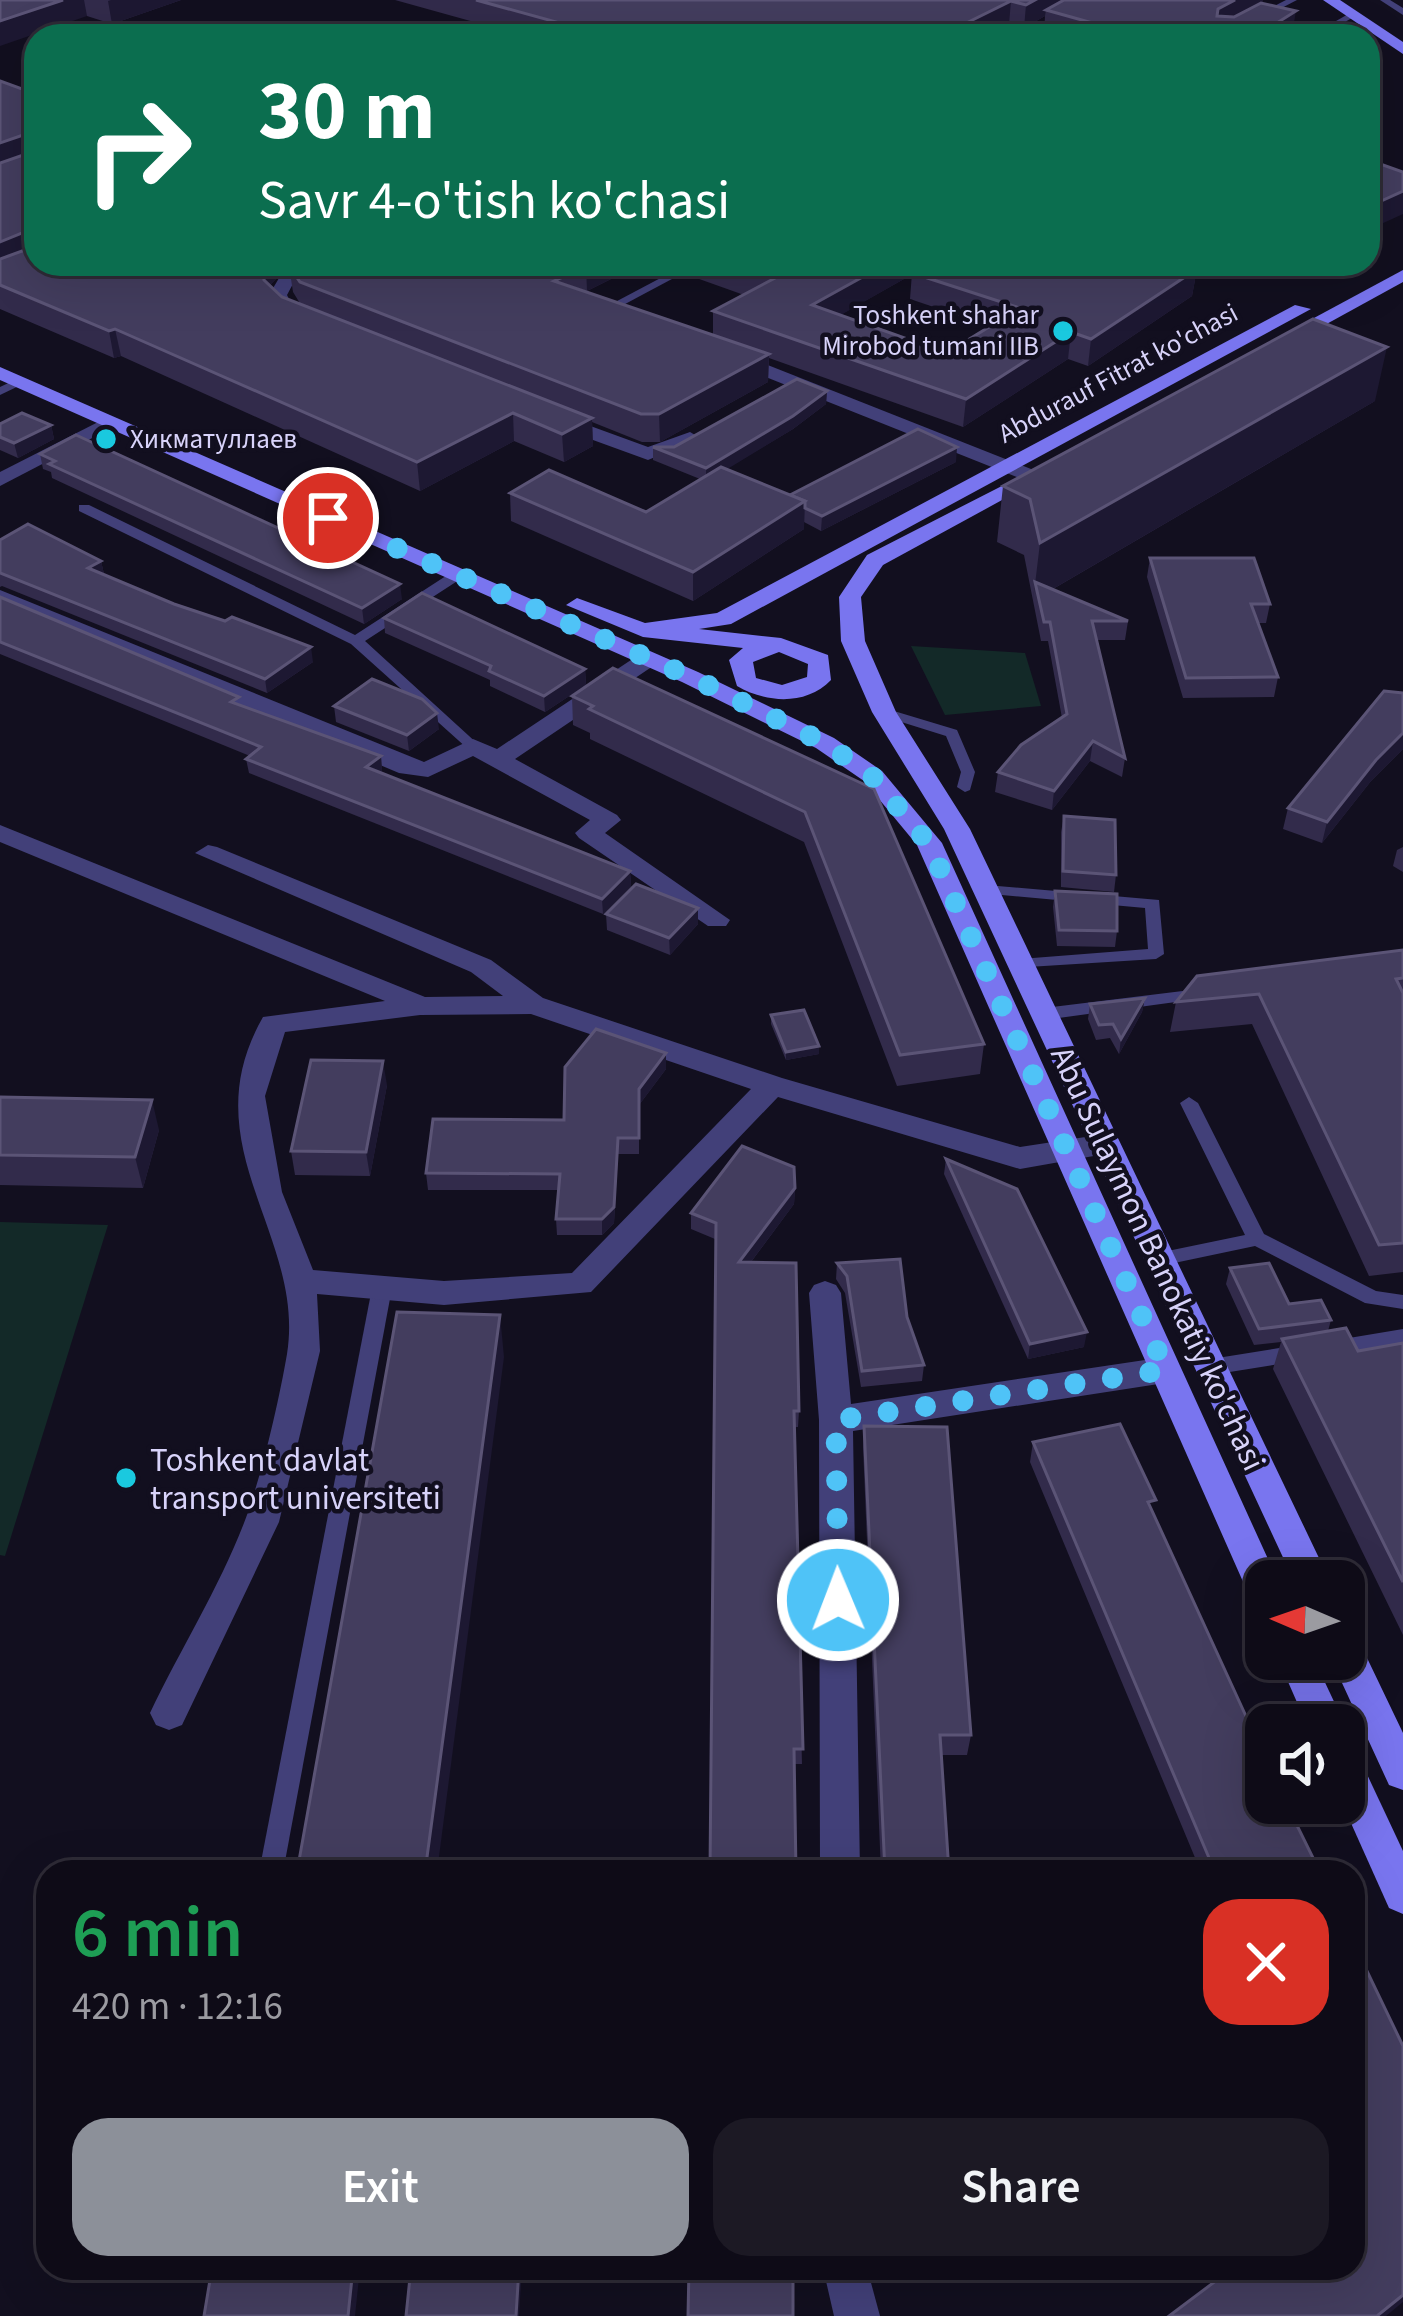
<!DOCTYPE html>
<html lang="en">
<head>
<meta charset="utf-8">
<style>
  :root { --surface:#0e0b17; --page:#1c1924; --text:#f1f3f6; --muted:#9b9ba1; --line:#2e2b36; --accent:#8c9099 }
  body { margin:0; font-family:"Source Sans 3",sans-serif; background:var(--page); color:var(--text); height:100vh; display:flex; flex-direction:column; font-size:45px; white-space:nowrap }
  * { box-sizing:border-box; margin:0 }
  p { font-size:39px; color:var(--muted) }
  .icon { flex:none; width:66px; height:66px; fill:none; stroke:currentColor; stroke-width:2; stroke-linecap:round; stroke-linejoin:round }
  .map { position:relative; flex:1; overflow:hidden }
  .sheet { position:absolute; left:36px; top:1860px; width:1329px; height:420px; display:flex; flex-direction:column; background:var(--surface); border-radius:36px; box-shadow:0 12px 48px #0002,0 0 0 3px var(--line) }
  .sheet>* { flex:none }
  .banner { position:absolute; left:24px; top:24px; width:1356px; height:252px; border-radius:36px; box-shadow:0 12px 48px #0002,0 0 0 3px var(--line); background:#0b6e4f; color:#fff; overflow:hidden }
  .needle { width:78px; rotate:272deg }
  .controls { position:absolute; left:1245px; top:1560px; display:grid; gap:24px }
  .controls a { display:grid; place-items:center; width:120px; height:120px; border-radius:24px; background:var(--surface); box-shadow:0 12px 48px #0002,0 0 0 3px var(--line); font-size:60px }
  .pin { position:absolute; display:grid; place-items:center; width:102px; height:102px; color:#fff; margin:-51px; border:6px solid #fff; border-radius:50%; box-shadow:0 3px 12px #0007 }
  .me { position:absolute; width:132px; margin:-66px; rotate:359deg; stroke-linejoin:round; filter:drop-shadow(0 0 9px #0008) }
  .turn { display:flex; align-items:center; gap:42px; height:252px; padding:0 36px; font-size:54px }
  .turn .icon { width:156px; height:156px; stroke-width:2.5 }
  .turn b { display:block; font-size:84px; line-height:102px }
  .round { display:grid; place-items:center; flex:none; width:126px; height:126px; border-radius:36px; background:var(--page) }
  .overview { display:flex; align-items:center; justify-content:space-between; height:204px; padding:0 36px }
  h1 { font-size:72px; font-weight:600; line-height:90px; color:#1e9e55 }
  .primary-button { display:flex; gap:24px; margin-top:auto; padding:24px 36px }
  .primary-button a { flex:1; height:138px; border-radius:36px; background:var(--accent); color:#fff; font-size:48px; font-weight:600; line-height:138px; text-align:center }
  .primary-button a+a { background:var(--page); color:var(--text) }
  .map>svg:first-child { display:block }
  .green { fill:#132928 }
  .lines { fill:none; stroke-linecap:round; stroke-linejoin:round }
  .service { fill:#424079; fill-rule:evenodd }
  .minor { fill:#424079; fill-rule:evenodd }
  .secondary { fill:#7975ef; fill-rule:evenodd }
  .wall { fill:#322b4b }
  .shaded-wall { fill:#1d1832 }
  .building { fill:#433d5e; stroke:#5b5476; stroke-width:3 }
  .route { stroke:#4fc3f7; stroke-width:21; stroke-dasharray:0 37.8 }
  .poi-dot { fill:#1ac9df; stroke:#120f1f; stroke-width:4.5 }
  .labels { text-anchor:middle; stroke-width:9; stroke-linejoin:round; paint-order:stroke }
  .far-poi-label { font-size:27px; fill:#d8d3fa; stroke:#120f1f; text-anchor:end }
  .far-street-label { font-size:27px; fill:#d8d3fa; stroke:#120f1f }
  .street-label { font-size:33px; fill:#d8d3fa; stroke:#120f1f }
  .poi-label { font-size:33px; fill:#d8d3fa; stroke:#120f1f; text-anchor:start }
</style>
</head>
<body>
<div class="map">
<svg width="1403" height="2316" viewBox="0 0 1403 2316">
  <rect width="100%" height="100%" fill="#120f1f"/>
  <!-- green -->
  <g class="green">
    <polygon points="911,646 1025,653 1041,706 945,715"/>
    <polygon points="0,1222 108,1225 5,1556 0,1555"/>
  </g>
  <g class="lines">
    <!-- service -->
    <g class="service">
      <polygon points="1085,0 1096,0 1030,35 1023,33"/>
      <polygon points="1286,0 1297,0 1228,36 1217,36"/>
      <polygon points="1380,0 1390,0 1403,8 1403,15"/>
      <polygon points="1350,13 1357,15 1321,36 1310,36"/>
      <polygon points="687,264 700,264 612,311 602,309"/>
      <polygon points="21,377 27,381 25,383 0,395 0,387"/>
      <polygon points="79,505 89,505 355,635 452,572 462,572 462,578 365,641 480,746 473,750 468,749 351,644 79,511"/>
      <polygon points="884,708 957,730 975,772 970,790 965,792 957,787 961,772 946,736 879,715 879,709"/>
      <polygon points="986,885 1159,900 1164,954 1156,959 1014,968 1012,964 1014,960 1020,959 1148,949 1145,908 980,893 978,890 980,887"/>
      <polygon points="1199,989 1207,994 1205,998 1044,1020 1036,1014 1044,1008"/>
      <polygon points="1189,1097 1198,1103 1264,1234 1376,1291 1403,1295 1403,1309 1365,1303 1255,1246 1160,1266 1153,1264 1151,1259 1153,1254 1245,1235 1180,1103"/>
      <polygon points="382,1281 389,1283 392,1288 283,1872 259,1872 372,1288 375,1283"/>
      <polygon points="1403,1329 1403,1343 1331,1355 1324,1353 1321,1348 1324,1343 1331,1341"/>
      <polygon points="1298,1345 1305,1348 1308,1353 1305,1358 1298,1361 1211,1375 1204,1372 1201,1367 1204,1362 1211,1359"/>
    </g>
    <!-- minor -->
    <g class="minor">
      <polygon points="298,264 320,264 295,280 287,295 293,307 314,321 305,327 279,314 269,295 282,273"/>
      <polygon points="730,350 1041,473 1044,477 1027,481 723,360 720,356"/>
      <polygon points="549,416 563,416 648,447 690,432 700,438 648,460 549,424"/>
      <polygon points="106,418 123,422 0,486 0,472"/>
      <polygon points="0,590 424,762 473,739 497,749 640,654 656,654 656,664 515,759 617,815 621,820 605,833 730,920 726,926 708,926 579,838 575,833 590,820 473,756 428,777 399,773 0,605"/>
      <path d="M0 825 425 997 503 996 471 972 195 853 208 845 217 847 491 960 543 998 782 1078 1020 1147 1105 1134 1120 1144 1105 1154 1020 1169 778 1097 591 1292 444 1305 317 1294 320 1351 279 1522 182 1725 169 1730 156 1725 150 1713C180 1650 219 1588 244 1523 261 1479 279 1401 287 1354 306 1235 189 1146 263 1017L385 1001 0 842ZM531 1014 751 1089 572 1273 444 1281 313 1270 282 1192 265 1096 285 1032 420 1015Z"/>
      <polygon points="825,1281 836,1285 841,1293 851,1404 1165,1357 1177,1361 1181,1370 1177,1379 1165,1383 853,1431 860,1872 820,1872 819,1420 809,1293 814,1285"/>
      <polygon points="823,2268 867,2268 880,2316 834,2316"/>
    </g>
    <!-- secondary -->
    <g class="secondary">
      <polygon points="1323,0 1340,0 1403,42 1403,54"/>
      <polygon points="1403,270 1403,282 1292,343 1275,339"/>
      <path d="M1295 305 1311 309 731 624 699 629 781 638 828 655 831 680C806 706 766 703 737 686L729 660 743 648 643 637 566 605 577 598 645 623 717 613ZM779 652 808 664 807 677 782 685 756 678 753 662Z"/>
      <polygon points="0,367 698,672 834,738 882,771 942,843 1278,1581 1266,1581 1266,1608 1253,1604 1248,1593 917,845 864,781 816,748 682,682 0,380"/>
      <polygon points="1031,471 1048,475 883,565 861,597 865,641 896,712 970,829 1330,1581 1294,1581 944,829 872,712 841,641 839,597 867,555"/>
      <polygon points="1344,1632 1357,1637 1403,1733 1403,1790 1389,1785 1331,1659 1344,1659"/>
      <polygon points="1278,1659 1314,1659 1345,1725 1344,1727 1307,1725"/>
      <polygon points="1344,1748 1357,1753 1403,1851 1403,1914 1389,1908 1342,1803"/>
    </g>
  </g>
  <!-- wall -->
  <g class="wall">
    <polygon points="0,0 181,0 112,24 87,16"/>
    <polygon points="395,0 1263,0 1262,3 1292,34 1288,36 1054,36 1044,33 1045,16 1024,28 1009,24 985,36 524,36"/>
    <polygon points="0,81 36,94 36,264 291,264 270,285 282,297 301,305 293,292 289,266 291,264 641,264 587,291 563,283 563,284 713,335 713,311 744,295 688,275 688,264 911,264 911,275 840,315 938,350 953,349 990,326 910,299 912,273 1197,269 1192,296 1088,366 1068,359 963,427 769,358 768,382 660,442 642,442 592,422 593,446 564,462 514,441 420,491 121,356 114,358 0,309"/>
    <polygon points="827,391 826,404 793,429 726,469 790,495 956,462 821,531 804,522 804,529 693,601 511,521 510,493 646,512 700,479 653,460 653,447 674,447"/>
    <polygon points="1375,401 1053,589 1128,621 1125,640 1097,640 1125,758 1122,777 1090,761 1052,810 995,792 998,772 1062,718 1048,641 1041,641 1024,555 997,542 1003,486"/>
    <polygon points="0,424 51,425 54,439 18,458 0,450"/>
    <polygon points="40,454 402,599 364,624 52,478 51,472 43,469"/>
    <polygon points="0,540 101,561 104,574 313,662 267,693 2,586 0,587"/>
    <polygon points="1150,558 1270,604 1266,623 1258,623 1278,677 1274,697 1183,698 1147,577"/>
    <polygon points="0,597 240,706 381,756 382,771 380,772 630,871 631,886 603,914 249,773 246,759 250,756 0,654"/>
    <polygon points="384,618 585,669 586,685 545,712 490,686 490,680 385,633"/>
    <polygon points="1403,693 1403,749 1371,781 1322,843 1283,829 1288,808"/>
    <polygon points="572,696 874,789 984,1044 980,1074 897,1086 804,842 590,739 590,733 573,725"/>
    <polygon points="334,706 439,729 409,751 336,722"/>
    <polygon points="1064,816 1116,875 1114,892 1061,887 1061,832"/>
    <polygon points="1403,847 1403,872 1393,866 1397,850"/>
    <polygon points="1055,891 1117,931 1115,947 1057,946 1053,907"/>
    <polygon points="698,908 698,924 670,955 607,930 606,914"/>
    <polygon points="1403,950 1403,1272 1369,1276 1252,1024 1170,1032 1176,1002"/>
    <polygon points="1145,998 1142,1012 1119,1054 1110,1038 1096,1040 1088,1019 1090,1004"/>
    <polygon points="771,1015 819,1046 819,1054 786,1060 771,1024"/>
    <polygon points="666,1053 666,1069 639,1105 639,1154 618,1154 614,1223 602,1235 557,1235 556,1219 558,1190 428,1190 426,1173 564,1120"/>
    <polygon points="387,1085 370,1176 295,1175 291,1151"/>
    <polygon points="0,1097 159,1130 143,1188 0,1185"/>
    <polygon points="946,1159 1084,1347 1028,1359 944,1174"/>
    <polygon points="795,1188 794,1204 751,1262 799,1411 798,1427 794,1427 802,1764 794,1764 715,1239 691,1229 691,1213"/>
    <polygon points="837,1263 907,1317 924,1365 922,1381 861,1387 845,1293 836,1279"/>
    <polygon points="1230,1268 1289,1304 1331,1320 1328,1331 1358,1351 1403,1343 1403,1635 1273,1369 1281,1342 1254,1345 1226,1284"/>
    <polygon points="864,1426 971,1735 967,1755 942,1755 949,1872 881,1872 863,1447"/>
    <polygon points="1033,1442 1153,1513 1243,1712 1320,1872 1201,1872 1030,1462"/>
  </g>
  <!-- shaded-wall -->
  <g class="shaded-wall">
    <polygon points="63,0 84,0 87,16 0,46 0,21"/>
    <polygon points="111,0 181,0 112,24 108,1"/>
    <polygon points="1035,0 1076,0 1046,10 1045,16 1024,28 1026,5"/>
    <polygon points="1235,0 1263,0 1262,6 1215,32 1218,9"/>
    <polygon points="1011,1 1009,24 985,36 940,36"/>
    <polygon points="1296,11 1292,34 1288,36 1256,36"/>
    <polygon points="29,133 34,158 0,170 0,143"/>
    <polygon points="1403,191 1403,214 1368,230 1368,207"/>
    <polygon points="29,230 34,256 0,270 0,242"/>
    <polygon points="262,264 291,264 266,289"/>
    <polygon points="588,264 641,264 587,291 586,265"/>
    <polygon points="886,264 911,264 911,275 811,332 812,305"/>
    <polygon points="1197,269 1192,296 1088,366 1091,339"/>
    <polygon points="115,329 121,356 114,358 109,331"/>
    <polygon points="1071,332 1068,359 963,427 966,399"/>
    <polygon points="1387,347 1375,401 1039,597 1035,582 1033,601 1040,543"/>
    <polygon points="769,354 768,382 660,442 659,414"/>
    <polygon points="827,391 826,404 793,429 706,482 706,468"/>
    <polygon points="513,413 514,441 420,491 417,462"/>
    <polygon points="592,418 593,446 564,462 562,434"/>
    <polygon points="51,425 54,439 18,458 14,443"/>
    <polygon points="957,447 956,462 821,531 822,516"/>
    <polygon points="805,501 804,529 693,601 693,572"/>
    <polygon points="101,561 104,574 88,568"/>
    <polygon points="400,584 402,599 364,624 362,608"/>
    <polygon points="311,647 313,662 267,693 265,679"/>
    <polygon points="585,669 586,685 545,712 544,696"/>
    <polygon points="437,713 439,729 409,751 407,735"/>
    <polygon points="1403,733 1403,749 1371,781 1322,843 1327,822 1376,760"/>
    <polygon points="1093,741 1090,761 1052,810 1054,791"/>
    <polygon points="381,756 382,771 368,781 366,767"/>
    <polygon points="630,871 631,886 603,914 602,899"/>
    <polygon points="698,908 698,924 670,955 669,938"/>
    <polygon points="1145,998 1142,1012 1119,1054 1121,1039"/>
    <polygon points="819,1046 819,1054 786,1060 786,1052"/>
    <polygon points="666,1053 666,1069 639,1105 639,1154 639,1089"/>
    <polygon points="383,1061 387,1085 370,1176 366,1152"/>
    <polygon points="152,1100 159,1130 143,1188 135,1157"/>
    <polygon points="618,1138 614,1223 602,1235 602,1219"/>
    <polygon points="795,1188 794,1204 739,1278 739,1262"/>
    <polygon points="500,1315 504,1357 437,1872 425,1872"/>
    <polygon points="1087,1332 1084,1347 1028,1359 1030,1344"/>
    <polygon points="353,2268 360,2268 355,2316 348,2316"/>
    <polygon points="519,2268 522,2268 519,2316 516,2316"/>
    <polygon points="1403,2295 1403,2302 1386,2316 1377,2316"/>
  </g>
  <!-- building -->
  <g class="building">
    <polygon points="0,0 63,0 0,21"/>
    <polygon points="476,0 1035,0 1026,5 1011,1 940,36 559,36 578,28"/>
    <polygon points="1064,0 1235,0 1218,9 1217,16 1234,17 1261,3 1296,11 1256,36 1139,36 1046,10"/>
    <polygon points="0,81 36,94 36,232 29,230 0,242 0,163 35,151 35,137 29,133 0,143"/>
    <polygon points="1368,153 1377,155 1369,160 1403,172 1403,191 1368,207"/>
    <polygon points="36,246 36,264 262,264 264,280 282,297 592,418 562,434 513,413 417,462 115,329 109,331 0,285 0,259"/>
    <polygon points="291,264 532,264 563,277 554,281 769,354 659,414 641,414 300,282 289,266"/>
    <polygon points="732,264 886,264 812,305 938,350 953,349 1020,308 912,273 927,264 1180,264 1197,269 1091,339 1071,332 966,399 713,311 775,278"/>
    <polygon points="1313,319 1387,347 1040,543 1030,499 1003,486"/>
    <polygon points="797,379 827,391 793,416 706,468 653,447 674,447"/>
    <polygon points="22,413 51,425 14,443 0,437 0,424"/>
    <polygon points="918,429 957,447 822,516 805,508 805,501 790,495"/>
    <polygon points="76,435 400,584 362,608 49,464 55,461 40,454"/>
    <polygon points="721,467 805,501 693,572 510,493 549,470 646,512"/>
    <polygon points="28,524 101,561 88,568 174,604 225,621 232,617 311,647 265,679 0,573 0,540"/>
    <polygon points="1150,558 1254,558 1270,604 1251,604 1278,677 1186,678"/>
    <polygon points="1035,582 1128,621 1092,621 1125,758 1093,741 1054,791 998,772 1021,745 1067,714 1050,622 1044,622"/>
    <polygon points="422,593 585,669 544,696 489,671 491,666 384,618"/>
    <polygon points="0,597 239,697 231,702 381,756 366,767 630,871 602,899 246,759 261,747 0,642"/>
    <polygon points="613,668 874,789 984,1044 900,1055 805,812 589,709 593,706 572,696"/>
    <polygon points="372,679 422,699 437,713 407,735 334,706"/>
    <polygon points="1384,691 1403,693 1403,733 1376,760 1327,822 1288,808"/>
    <polygon points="1064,816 1115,820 1116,875 1063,871"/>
    <polygon points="636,884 698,908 669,938 606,914"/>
    <polygon points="1055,891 1117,894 1117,931 1059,930"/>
    <polygon points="1403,950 1403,978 1396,979 1403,993 1403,1243 1379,1245 1259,994 1176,1002 1197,976"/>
    <polygon points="1145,998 1121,1039 1113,1024 1099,1025 1090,1004"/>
    <polygon points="804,1010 819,1046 786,1052 771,1015"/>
    <polygon points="596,1029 666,1053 639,1089 639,1138 618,1138 614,1207 602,1219 556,1219 560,1174 426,1173 433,1119 564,1120 565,1067"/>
    <polygon points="311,1060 383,1061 366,1152 291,1151"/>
    <polygon points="0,1097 152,1100 135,1157 0,1155"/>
    <polygon points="742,1146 794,1167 795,1188 739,1262 796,1263 799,1411 794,1411 803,1749 794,1749 796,1872 710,1872 716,1223 691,1213"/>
    <polygon points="946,1159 1017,1189 1087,1332 1030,1344"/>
    <polygon points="900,1259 907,1317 924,1365 862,1371 847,1276 837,1263"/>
    <polygon points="1269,1263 1289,1304 1321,1300 1331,1320 1259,1329 1230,1268"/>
    <polygon points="397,1312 500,1315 425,1872 297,1872"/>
    <polygon points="1346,1328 1358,1351 1403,1343 1403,1582 1282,1339"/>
    <polygon points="1120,1424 1156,1500 1148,1502 1266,1760 1266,1803 1286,1803 1320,1872 1215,1872 1033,1442"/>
    <polygon points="864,1426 947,1427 971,1735 940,1735 949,1872 885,1872"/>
    <polygon points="1353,1942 1403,2046 1403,2295 1377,2316 1169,2316 1233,2268 1353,2268"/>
    <polygon points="212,2268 353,2268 348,2316 204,2316"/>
    <polygon points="411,2268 519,2268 516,2316 406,2316"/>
    <polygon points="689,2268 793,2268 793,2316 688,2316"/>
  </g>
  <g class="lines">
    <!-- route -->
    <polyline class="route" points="328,518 691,677 825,743 872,776 929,844 1166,1370 836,1420 838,1600"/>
  </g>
  <!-- markers -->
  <g class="poi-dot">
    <circle cx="1063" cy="331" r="12"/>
    <circle cx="106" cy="439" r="12"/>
    <circle cx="126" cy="1478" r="12"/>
  </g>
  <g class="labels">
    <!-- far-poi labels -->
    <g class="far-poi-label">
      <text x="1039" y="324">Toshkent shahar<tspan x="1039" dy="31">Mirobod tumani IIB</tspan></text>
      <text x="130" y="448" text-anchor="start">Хикматуллаев</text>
    </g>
    <!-- far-street labels -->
    <g class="far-street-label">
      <text transform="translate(1118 373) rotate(-28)" y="9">Abdurauf Fitrat ko'chasi</text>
    </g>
    <!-- street labels -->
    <g class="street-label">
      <text transform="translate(1159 1258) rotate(65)" y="12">Abu Sulaymon Banokatiy ko'chasi</text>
    </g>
    <!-- poi labels -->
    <g class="poi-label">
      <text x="150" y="1471">Toshkent davlat<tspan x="150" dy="38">transport universiteti</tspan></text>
    </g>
  </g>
</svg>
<div class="controls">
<a><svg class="needle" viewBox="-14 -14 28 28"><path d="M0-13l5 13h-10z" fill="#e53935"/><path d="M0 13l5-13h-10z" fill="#9b9ba1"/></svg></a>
<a><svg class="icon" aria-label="sound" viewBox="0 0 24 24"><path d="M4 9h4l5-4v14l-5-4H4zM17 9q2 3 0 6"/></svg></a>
</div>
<div class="pin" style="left:328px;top:518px;background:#d93025"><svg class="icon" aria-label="arrive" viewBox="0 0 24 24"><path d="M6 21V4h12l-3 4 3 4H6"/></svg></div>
<svg class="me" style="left:838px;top:1600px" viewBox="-20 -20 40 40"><circle r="17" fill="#4fc3f7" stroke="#fff" stroke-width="3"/><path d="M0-11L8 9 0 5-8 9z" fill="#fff"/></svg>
<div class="banner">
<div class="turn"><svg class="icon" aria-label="right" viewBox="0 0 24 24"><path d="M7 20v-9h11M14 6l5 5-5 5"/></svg><div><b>30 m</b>Savr 4-o'tish ko'chasi</div></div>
</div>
<section class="sheet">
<div class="overview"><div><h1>6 min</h1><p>420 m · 12:16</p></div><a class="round" style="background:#d93025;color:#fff"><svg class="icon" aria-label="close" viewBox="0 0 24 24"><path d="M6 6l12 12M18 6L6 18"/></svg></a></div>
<div class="primary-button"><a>Exit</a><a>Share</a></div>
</section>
</div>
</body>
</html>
